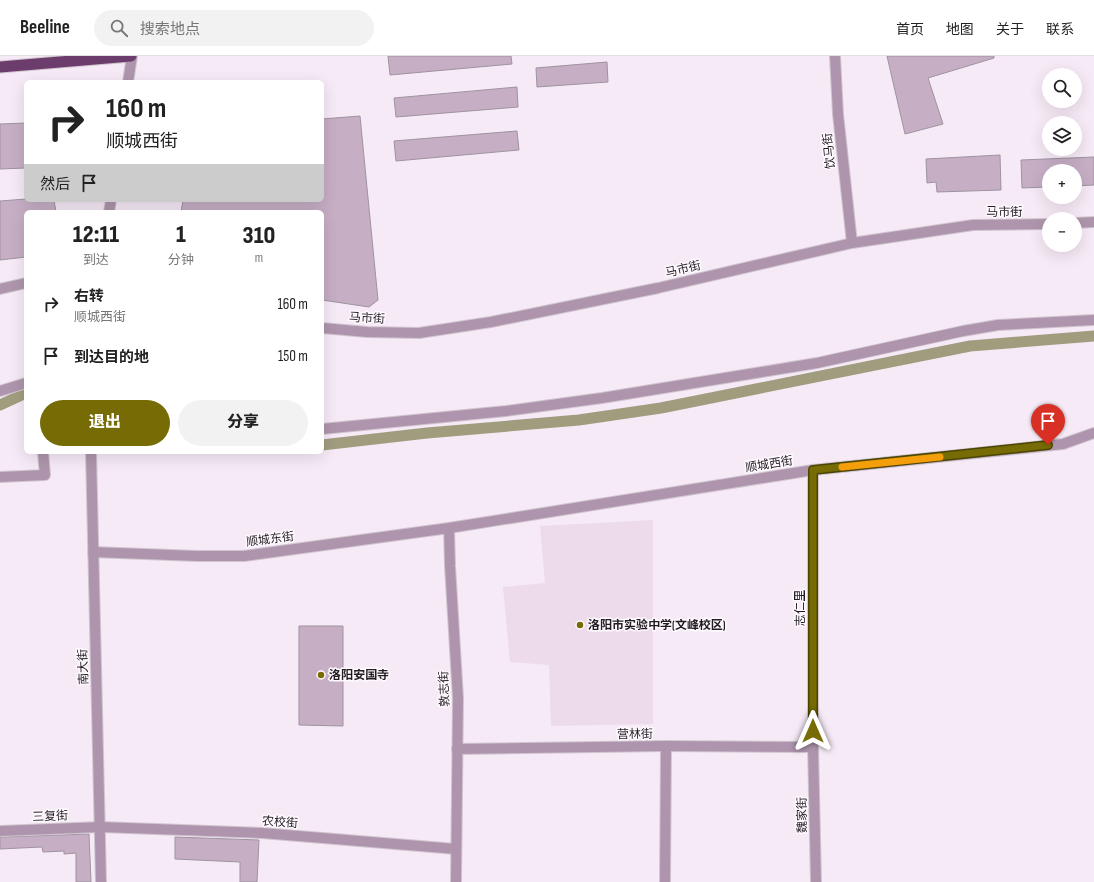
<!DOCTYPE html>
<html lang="zh">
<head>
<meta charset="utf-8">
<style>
  :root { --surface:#fff; --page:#f2f2f2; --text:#222; --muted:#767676; --line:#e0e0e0; --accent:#766b04 }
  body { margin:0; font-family:"Sofia Sans Condensed","Noto Sans SC",sans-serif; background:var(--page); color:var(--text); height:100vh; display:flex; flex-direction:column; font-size:15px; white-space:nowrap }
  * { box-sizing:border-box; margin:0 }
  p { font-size:13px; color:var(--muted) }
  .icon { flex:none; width:22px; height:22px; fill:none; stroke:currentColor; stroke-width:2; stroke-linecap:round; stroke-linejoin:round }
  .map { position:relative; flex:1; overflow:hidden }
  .side { position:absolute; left:24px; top:154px; width:300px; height:244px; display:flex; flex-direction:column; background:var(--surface); border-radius:6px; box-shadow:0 4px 16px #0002 }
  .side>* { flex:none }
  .top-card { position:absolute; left:24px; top:24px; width:300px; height:122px; border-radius:6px; box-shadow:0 4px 16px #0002; background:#fff; color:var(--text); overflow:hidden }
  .buttons { position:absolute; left:1042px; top:12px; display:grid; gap:8px }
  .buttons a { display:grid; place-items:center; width:40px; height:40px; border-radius:50%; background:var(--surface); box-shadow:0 4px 16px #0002; font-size:20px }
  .pin { position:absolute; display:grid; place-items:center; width:34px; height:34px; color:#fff; margin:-41px -17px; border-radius:50% 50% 50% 0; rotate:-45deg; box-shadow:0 0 4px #0007 }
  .pin .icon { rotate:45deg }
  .me { position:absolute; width:44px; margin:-22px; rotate:0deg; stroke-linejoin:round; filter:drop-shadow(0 0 3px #0008) }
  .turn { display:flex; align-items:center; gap:14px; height:84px; padding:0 16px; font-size:18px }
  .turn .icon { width:52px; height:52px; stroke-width:2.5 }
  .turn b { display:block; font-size:28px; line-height:34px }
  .then { display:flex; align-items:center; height:38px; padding:0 16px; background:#0003; gap:8px; font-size:15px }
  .eta { display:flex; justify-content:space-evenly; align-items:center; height:68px; text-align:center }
  .eta b { font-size:24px; font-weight:800; line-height:28px }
  .primary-button { display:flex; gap:8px; margin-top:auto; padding:8px 16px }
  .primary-button a { flex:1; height:46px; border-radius:24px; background:var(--accent); color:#fff; font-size:16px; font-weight:800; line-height:46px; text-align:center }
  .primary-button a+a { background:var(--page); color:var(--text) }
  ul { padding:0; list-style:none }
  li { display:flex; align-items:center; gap:12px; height:52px; padding:0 16px }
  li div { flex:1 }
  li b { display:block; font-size:15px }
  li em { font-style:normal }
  header { display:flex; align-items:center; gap:24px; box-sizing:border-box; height:56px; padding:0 20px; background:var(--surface); border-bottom:1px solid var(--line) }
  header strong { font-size:19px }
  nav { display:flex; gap:22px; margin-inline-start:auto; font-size:14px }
  .search { width:280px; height:36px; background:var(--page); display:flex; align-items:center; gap:10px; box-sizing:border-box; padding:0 14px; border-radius:22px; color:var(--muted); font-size:15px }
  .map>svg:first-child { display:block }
  .built { fill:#eddbec }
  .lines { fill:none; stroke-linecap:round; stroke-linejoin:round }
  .canal { stroke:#a09d7f; stroke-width:11 }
  .building { fill:#c6aec5; stroke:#9f939f }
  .minor-casing { stroke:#d0c5cf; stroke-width:12 }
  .trunk-casing { stroke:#d0c5cf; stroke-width:13 }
  .minor { stroke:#ae95ad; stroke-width:10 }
  .trunk { stroke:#6c3c6c; stroke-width:11 }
  .route-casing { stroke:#4d4603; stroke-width:10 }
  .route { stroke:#766b04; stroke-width:7 }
  .slow { stroke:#f59e0b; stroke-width:7 }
  .poi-dot { fill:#766b04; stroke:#fffaff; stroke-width:1.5 }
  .labels { text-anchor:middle; stroke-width:3; stroke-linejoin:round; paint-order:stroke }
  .street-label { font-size:12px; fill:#211c20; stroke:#fffaff }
  .poi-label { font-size:12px; font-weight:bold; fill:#211c20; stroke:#fffaff; text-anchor:start }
</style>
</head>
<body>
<header>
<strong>Beeline</strong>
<div class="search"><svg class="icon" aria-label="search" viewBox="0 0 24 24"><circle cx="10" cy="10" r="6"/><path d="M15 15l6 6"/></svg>搜索地点</div>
<nav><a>首页</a><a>地图</a><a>关于</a><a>联系</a></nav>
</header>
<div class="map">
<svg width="1094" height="826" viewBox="0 0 1094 826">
  <rect width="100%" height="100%" fill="#f6eaf6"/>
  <!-- built -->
  <polygon class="built" points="653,464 653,668 551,670 549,609 510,606 503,531 545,527 540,470"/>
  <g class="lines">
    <!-- canal -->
    <g class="canal">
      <polyline points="0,349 26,337"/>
      <polyline points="322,389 427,377 579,364 661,352 970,290 1094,280"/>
    </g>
  </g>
  <!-- building -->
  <g class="building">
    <polygon points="388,0 511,0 512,8 390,19"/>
    <polygon points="887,0 994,0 994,2 928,22 943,68 905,78"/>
    <polygon points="607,6 608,26 537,31 536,12"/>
    <polygon points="517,31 518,51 396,61 394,42"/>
    <polygon points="360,60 378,244 369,251 322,244 322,156 181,156 183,144 322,144 322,63"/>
    <polygon points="26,67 26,112 0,113 0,68"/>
    <polygon points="517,75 519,94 396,105 394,85"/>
    <polygon points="1000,99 1001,134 937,136 936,126 927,127 926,103"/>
    <polygon points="1094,101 1094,129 1075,130 1075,115 1049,115 1049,131 1022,132 1021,104"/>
    <polygon points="26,143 26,144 54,144 56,156 26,156 26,201 0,204 0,145"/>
    <polygon points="299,570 343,570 343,670 299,669"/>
    <polygon points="89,778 91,826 76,826 76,797 64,798 64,795 43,796 42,791 0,793 0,781"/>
    <polygon points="175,781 259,784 257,826 240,826 240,806 175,803"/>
  </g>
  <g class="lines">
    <defs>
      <g id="minor">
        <polyline points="835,0 838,58 852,187"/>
        <polyline points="128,26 132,0"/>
        <polyline points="109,156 111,144"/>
        <polyline points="1075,167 1094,166"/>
        <polyline points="0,233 26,227"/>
        <polyline points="322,272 367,276 419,277 491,266 658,232 852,187 973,169 1049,168"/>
        <polyline points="0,335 26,327"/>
        <polyline points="322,373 506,355 602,342 817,307 963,275 998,269 1094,264"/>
        <polyline points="91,396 101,826"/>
        <polyline points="813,414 813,691 816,826"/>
        <polyline points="0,421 45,419 43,396"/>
        <polyline points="449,472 450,510 458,642 456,826"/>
        <polyline points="93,496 197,500 244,500 449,472 813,414 1063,388 1094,377"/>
        <polyline points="457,693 666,690 813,691"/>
        <polyline points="0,775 101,771 262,777 456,793"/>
        <polyline points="665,826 666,690"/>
      </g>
      <polyline id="trunk" points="0,11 131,0"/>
    </defs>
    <!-- minor casing -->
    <use href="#minor" class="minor-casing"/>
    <!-- trunk casing -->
    <use href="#trunk" class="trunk-casing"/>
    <!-- minor -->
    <use href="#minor" class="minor"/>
    <!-- trunk -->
    <use href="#trunk" class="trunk"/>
  </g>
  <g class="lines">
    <defs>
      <polyline id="route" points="813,675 813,414 1048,389"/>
    </defs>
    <!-- route casing -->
    <use href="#route" class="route-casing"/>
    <!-- route -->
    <use href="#route" class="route"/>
    <!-- slow -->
    <polyline class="slow" points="842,411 940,401"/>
  </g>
  <!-- markers -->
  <g class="poi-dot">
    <circle cx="580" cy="569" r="4"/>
    <circle cx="321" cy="619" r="4"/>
  </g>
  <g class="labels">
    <!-- street labels -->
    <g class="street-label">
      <text transform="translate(829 95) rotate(-96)" y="4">饮马街</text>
      <text x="1004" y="160">马市街</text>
      <text transform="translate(683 213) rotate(-13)" y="4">马市街</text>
      <text transform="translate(367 262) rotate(3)" y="4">马市街</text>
      <text transform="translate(769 408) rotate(-9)" y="4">顺城西街</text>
      <text transform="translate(270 483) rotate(-7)" y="4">顺城东街</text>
      <text transform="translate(800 552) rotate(-90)" y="4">志仁里</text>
      <text transform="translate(83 611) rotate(-92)" y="4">南大街</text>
      <text transform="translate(444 633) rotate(-92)" y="4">敦志街</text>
      <text transform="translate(635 678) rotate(-1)" y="4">营林街</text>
      <text transform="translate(802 759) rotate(-91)" y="4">魏家街</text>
      <text transform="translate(50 760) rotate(-2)" y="4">三复街</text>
      <text transform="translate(280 766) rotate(4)" y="4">农校街</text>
    </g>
    <!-- poi labels -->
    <g class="poi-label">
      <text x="588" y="573">洛阳市实验中学(文峰校区)</text>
      <text x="329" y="623">洛阳安国寺</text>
    </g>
  </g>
</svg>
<div class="buttons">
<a><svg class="icon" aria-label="search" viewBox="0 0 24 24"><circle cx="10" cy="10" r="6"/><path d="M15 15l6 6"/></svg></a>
<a><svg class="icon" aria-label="layers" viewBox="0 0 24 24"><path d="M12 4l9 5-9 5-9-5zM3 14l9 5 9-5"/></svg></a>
<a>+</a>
<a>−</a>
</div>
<div class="pin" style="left:1048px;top:389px;background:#d93025"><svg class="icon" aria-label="arrive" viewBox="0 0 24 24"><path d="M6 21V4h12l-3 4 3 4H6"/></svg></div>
<svg class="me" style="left:813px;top:675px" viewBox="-20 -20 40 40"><path d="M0-17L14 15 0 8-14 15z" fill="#766b04" stroke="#fff" stroke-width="4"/></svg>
<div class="top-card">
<div class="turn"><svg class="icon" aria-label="right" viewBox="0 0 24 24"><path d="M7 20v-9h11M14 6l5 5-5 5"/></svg><div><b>160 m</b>顺城西街</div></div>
<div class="then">然后<svg class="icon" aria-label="arrive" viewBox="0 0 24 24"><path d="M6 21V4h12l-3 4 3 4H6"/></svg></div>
</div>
<section class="side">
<div class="eta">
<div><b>12:11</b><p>到达</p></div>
<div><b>1</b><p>分钟</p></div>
<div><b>310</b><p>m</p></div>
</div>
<ul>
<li><svg class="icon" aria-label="right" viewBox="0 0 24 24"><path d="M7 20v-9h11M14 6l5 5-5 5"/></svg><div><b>右转</b><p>顺城西街</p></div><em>160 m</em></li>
<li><svg class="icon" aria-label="arrive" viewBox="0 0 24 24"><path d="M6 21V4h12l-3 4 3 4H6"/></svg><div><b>到达目的地</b></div><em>150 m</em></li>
</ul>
<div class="primary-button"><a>退出</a><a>分享</a></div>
</section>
</div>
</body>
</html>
